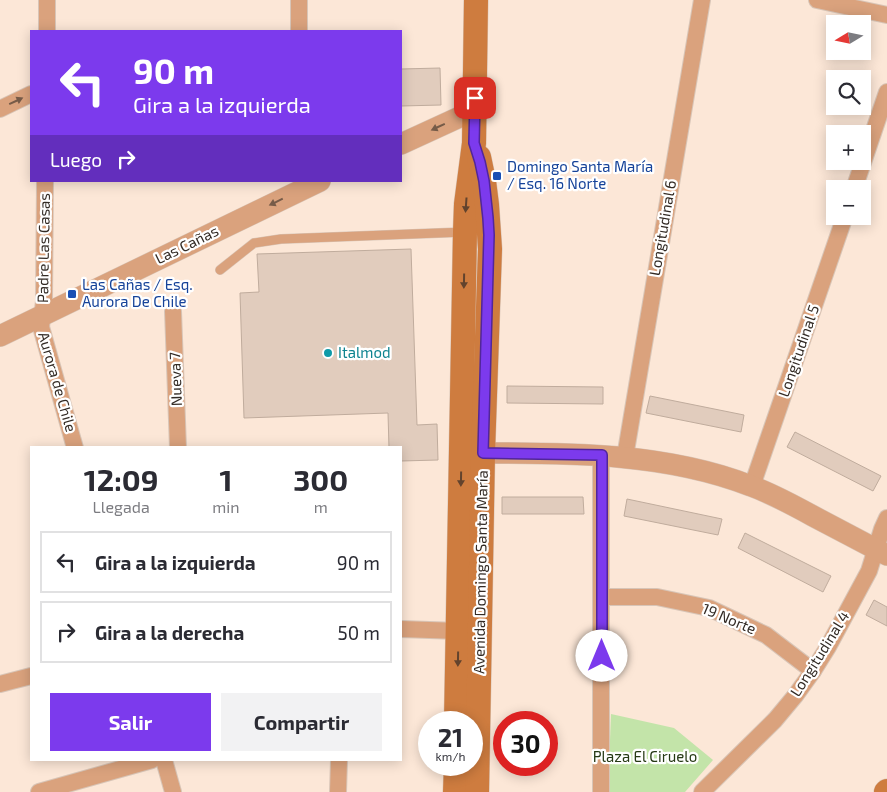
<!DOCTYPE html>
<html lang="es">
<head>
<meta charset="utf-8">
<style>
  :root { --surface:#fff; --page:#f2f2f3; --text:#2b2b33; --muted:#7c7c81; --line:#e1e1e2; --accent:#7c3aed }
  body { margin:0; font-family:"Exo 2",sans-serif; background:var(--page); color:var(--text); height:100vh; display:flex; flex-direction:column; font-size:19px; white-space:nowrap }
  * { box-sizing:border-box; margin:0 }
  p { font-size:16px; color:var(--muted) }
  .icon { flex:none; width:28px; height:28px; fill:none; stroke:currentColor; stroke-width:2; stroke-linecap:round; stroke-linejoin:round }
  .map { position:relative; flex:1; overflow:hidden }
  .panel { position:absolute; left:30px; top:446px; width:372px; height:315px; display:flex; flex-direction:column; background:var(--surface); border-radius:0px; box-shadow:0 2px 12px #0003 }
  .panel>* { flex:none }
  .hud { position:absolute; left:30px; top:30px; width:372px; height:152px; border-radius:0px; box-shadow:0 2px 12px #0003; background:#7c3aed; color:#fff; overflow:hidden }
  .needle { width:32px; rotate:260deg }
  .tools { position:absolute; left:826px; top:15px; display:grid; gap:10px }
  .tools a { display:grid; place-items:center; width:45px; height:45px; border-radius:0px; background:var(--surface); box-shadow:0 2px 12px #0003; font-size:25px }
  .speed { position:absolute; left:418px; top:711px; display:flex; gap:10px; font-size:25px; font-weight:700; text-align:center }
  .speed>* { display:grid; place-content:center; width:65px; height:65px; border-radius:50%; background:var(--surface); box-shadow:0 2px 12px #0003; line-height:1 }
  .speed small { font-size:12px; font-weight:400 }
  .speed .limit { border:8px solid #d22; background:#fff; color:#111 }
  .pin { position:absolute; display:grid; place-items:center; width:42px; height:42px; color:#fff; margin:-21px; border-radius:10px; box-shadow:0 2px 8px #0006 }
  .me { position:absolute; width:55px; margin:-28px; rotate:0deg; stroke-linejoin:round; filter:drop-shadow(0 0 4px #0008) }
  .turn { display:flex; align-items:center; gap:18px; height:105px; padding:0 20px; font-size:22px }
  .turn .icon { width:65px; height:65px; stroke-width:2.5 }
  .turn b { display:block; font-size:35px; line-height:42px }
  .then { display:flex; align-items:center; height:48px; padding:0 20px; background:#0003; gap:10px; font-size:19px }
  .eta { display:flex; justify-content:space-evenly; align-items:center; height:85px; text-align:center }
  .eta b { font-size:30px; font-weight:700; line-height:35px }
  .action { display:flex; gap:10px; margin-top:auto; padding:10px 20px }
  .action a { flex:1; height:58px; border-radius:0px; background:var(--accent); color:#fff; font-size:20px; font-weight:700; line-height:58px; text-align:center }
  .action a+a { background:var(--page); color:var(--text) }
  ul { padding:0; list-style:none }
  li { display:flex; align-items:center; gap:15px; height:62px; margin:0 10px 8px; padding:0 10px; border:2px solid var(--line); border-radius:0px }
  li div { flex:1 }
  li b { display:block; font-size:19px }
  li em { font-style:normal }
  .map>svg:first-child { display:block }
  .green { fill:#c3e4a9 }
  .building { fill:#e1ccbd; stroke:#c0ac9d }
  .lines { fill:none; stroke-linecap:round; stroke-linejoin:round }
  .service-casing { stroke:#d8c5b7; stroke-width:10 }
  .minor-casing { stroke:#d8c5b7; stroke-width:18 }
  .tertiary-casing { stroke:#d8c5b7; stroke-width:22 }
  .secondary-casing { stroke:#d8c5b7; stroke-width:25 }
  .service { stroke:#daa27d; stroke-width:9 }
  .minor { stroke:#daa27d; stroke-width:16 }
  .tertiary { stroke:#daa27d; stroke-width:21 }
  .secondary { stroke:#ce7c3f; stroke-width:24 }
  .oneway { fill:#765b48 }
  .oneway2 { fill:#62432d }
  .route-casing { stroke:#51269a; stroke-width:12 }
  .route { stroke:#7c3aed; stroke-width:9 }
  .transit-dot { fill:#1a4fb4; stroke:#fff; stroke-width:2 }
  .culture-dot { fill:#0f9aa8; stroke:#fff; stroke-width:2 }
  .labels { text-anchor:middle; stroke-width:4.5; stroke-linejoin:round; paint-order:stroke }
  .transit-label { font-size:15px; fill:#164399; stroke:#fff; text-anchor:start }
  .street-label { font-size:15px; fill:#332b25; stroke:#fff }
  .culture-label { font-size:15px; fill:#0d838f; stroke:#fff; text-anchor:start }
  .park-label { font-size:15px; fill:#263915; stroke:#fff }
</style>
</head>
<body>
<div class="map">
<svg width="887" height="792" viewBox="0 0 887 792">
  <rect width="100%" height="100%" fill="#fce7d7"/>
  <!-- green -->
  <polygon class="green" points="611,714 674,728 713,760 685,792 608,792"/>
  <!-- building -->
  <g class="building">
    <polygon points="440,68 441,105 401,106 401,69"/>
    <polygon points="411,249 417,425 437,424 438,460 401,461 401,448 389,448 388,413 244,418 240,293 259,292 257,254"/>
    <polygon points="507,386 603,387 603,404 507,403"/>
    <polygon points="650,396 744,415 741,432 646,413"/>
    <polygon points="795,432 881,476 873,491 787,447"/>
    <polygon points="502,497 583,497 584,514 502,514"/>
    <polygon points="627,499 722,519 718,535 624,516"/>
    <polygon points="745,533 831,576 823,592 738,548"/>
    <polygon points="874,600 887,607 887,626 866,615"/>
  </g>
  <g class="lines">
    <defs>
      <polyline id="service" points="220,270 254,243 281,239 465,232"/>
      <g id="minor">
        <polyline points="299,0 299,31"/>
        <polyline points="817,0 887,15"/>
        <polyline points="47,31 47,0"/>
        <polyline points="0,109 31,94"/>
        <polyline points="45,181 44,301 41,327 75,448"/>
        <polyline points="854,189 887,92"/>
        <polyline points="173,311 178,448"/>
        <polyline points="625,457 702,0"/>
        <polyline points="752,486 845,216"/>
        <polyline points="602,597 657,597 709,608 766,635 813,671"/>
        <polyline points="401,629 458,631"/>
        <polyline points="0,684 31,676"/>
        <polyline points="164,760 173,792"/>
        <polyline points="39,792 152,760"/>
        <polyline points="338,792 339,760"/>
        <polyline points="601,792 601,455"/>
        <polyline points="702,792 775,720 795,696 813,671 828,647 869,571 882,529 887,518"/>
      </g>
      <g id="tertiary">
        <polyline points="401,144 475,110"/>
        <polyline points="0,336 320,181"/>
        <path d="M465 453C560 453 662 451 751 486 773 494 793 505 813 516 838 529 862 542 887 555"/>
      </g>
      <g id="secondary">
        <polyline points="456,722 465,232 466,204 474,143 476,0"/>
        <polyline points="455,792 456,765"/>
        <polyline points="477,792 483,453 490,249 487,205 484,181 479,157"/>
        <polyline points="886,792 887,791"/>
      </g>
    </defs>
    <!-- service casing -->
    <use href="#service" class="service-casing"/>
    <!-- minor casing -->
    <use href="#minor" class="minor-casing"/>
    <!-- tertiary casing -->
    <use href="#tertiary" class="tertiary-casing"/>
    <!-- secondary casing -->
    <use href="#secondary" class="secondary-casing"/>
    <!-- service -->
    <use href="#service" class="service"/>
    <!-- minor -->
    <use href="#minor" class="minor"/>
    <!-- tertiary -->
    <use href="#tertiary" class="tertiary"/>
    <!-- secondary -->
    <use href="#secondary" class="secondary"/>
  </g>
  <!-- one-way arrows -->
  <defs><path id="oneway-solid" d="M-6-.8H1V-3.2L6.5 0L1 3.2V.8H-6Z" transform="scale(1.25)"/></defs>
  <g class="oneway">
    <use href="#oneway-solid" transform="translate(16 101) rotate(-25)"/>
    <use href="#oneway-solid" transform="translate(438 127) rotate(155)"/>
    <use href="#oneway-solid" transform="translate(276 202) rotate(154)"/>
  </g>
  <g class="oneway2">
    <use href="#oneway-solid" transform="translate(466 205) rotate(94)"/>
    <use href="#oneway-solid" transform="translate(464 281) rotate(91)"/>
    <use href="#oneway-solid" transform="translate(461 479) rotate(91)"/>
    <use href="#oneway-solid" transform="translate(458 659) rotate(91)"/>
  </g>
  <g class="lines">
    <defs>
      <polyline id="route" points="475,98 474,143 480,162 484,181 488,218 489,235 483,453 602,455 602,656"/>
    </defs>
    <!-- route casing -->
    <use href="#route" class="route-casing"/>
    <!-- route -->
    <use href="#route" class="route"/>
  </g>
  <!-- markers -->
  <g class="transit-dot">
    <rect x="492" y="171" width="10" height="10" rx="2.5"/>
    <rect x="67" y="289" width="10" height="10" rx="2.5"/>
  </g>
  <circle class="culture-dot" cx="328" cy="353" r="5"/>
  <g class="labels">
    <!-- transit labels -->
    <g class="transit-label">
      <text x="507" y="172">Domingo Santa María<tspan x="507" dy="17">/ Esq. 16 Norte</tspan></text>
      <text x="82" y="290">Las Cañas / Esq.<tspan x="82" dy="17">Aurora De Chile</tspan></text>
    </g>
    <!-- street labels -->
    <g class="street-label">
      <text transform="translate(663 228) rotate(-80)" y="5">Longitudinal 6</text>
      <text transform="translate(187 245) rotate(-26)" y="5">Las Cañas</text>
      <text transform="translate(44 248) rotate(-89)" y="5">Padre Las Casas</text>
      <text transform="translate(799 351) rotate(-71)" y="5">Longitudinal 5</text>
      <text transform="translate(176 379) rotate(-92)" y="5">Nueva 7</text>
      <text transform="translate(57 382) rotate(74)" y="5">Aurora de Chile</text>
      <text transform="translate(481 572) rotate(-89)" y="5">Avenida Domingo Santa María</text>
      <text transform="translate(729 619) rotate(23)" y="5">19 Norte</text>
      <text transform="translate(820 654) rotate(-58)" y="5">Longitudinal 4</text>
    </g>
    <!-- culture labels -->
    <g class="culture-label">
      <text x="338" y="358">Italmod</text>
    </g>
    <!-- park labels -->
    <g class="park-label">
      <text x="645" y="762">Plaza El Ciruelo</text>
    </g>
  </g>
</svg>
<div class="tools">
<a><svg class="needle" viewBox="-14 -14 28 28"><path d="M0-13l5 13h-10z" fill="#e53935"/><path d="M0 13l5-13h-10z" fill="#7c7c81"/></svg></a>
<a><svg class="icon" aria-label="search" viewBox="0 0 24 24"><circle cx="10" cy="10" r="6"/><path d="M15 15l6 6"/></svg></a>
<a>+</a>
<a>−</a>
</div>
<div class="speed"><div>21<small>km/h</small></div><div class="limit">30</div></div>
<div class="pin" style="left:475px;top:98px;background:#d93025"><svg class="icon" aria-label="arrive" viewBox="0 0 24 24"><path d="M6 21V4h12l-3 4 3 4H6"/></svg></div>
<svg class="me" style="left:602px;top:656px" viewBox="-20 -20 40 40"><circle r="19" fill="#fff"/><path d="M0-13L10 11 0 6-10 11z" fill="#7c3aed"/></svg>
<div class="hud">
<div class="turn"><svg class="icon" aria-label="left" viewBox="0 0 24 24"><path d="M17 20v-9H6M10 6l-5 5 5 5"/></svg><div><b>90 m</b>Gira a la izquierda</div></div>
<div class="then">Luego<svg class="icon" aria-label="right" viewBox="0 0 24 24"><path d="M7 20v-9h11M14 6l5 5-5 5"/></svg></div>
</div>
<section class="panel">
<div class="eta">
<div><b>12:09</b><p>Llegada</p></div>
<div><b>1</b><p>min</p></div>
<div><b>300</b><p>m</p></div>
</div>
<ul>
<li><svg class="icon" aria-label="left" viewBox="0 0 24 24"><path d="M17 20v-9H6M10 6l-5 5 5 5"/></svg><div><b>Gira a la izquierda</b></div><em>90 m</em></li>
<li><svg class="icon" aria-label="right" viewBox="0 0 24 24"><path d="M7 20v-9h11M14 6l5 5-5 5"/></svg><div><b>Gira a la derecha</b></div><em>50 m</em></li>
</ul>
<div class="action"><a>Salir</a><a>Compartir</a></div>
</section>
</div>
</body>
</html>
